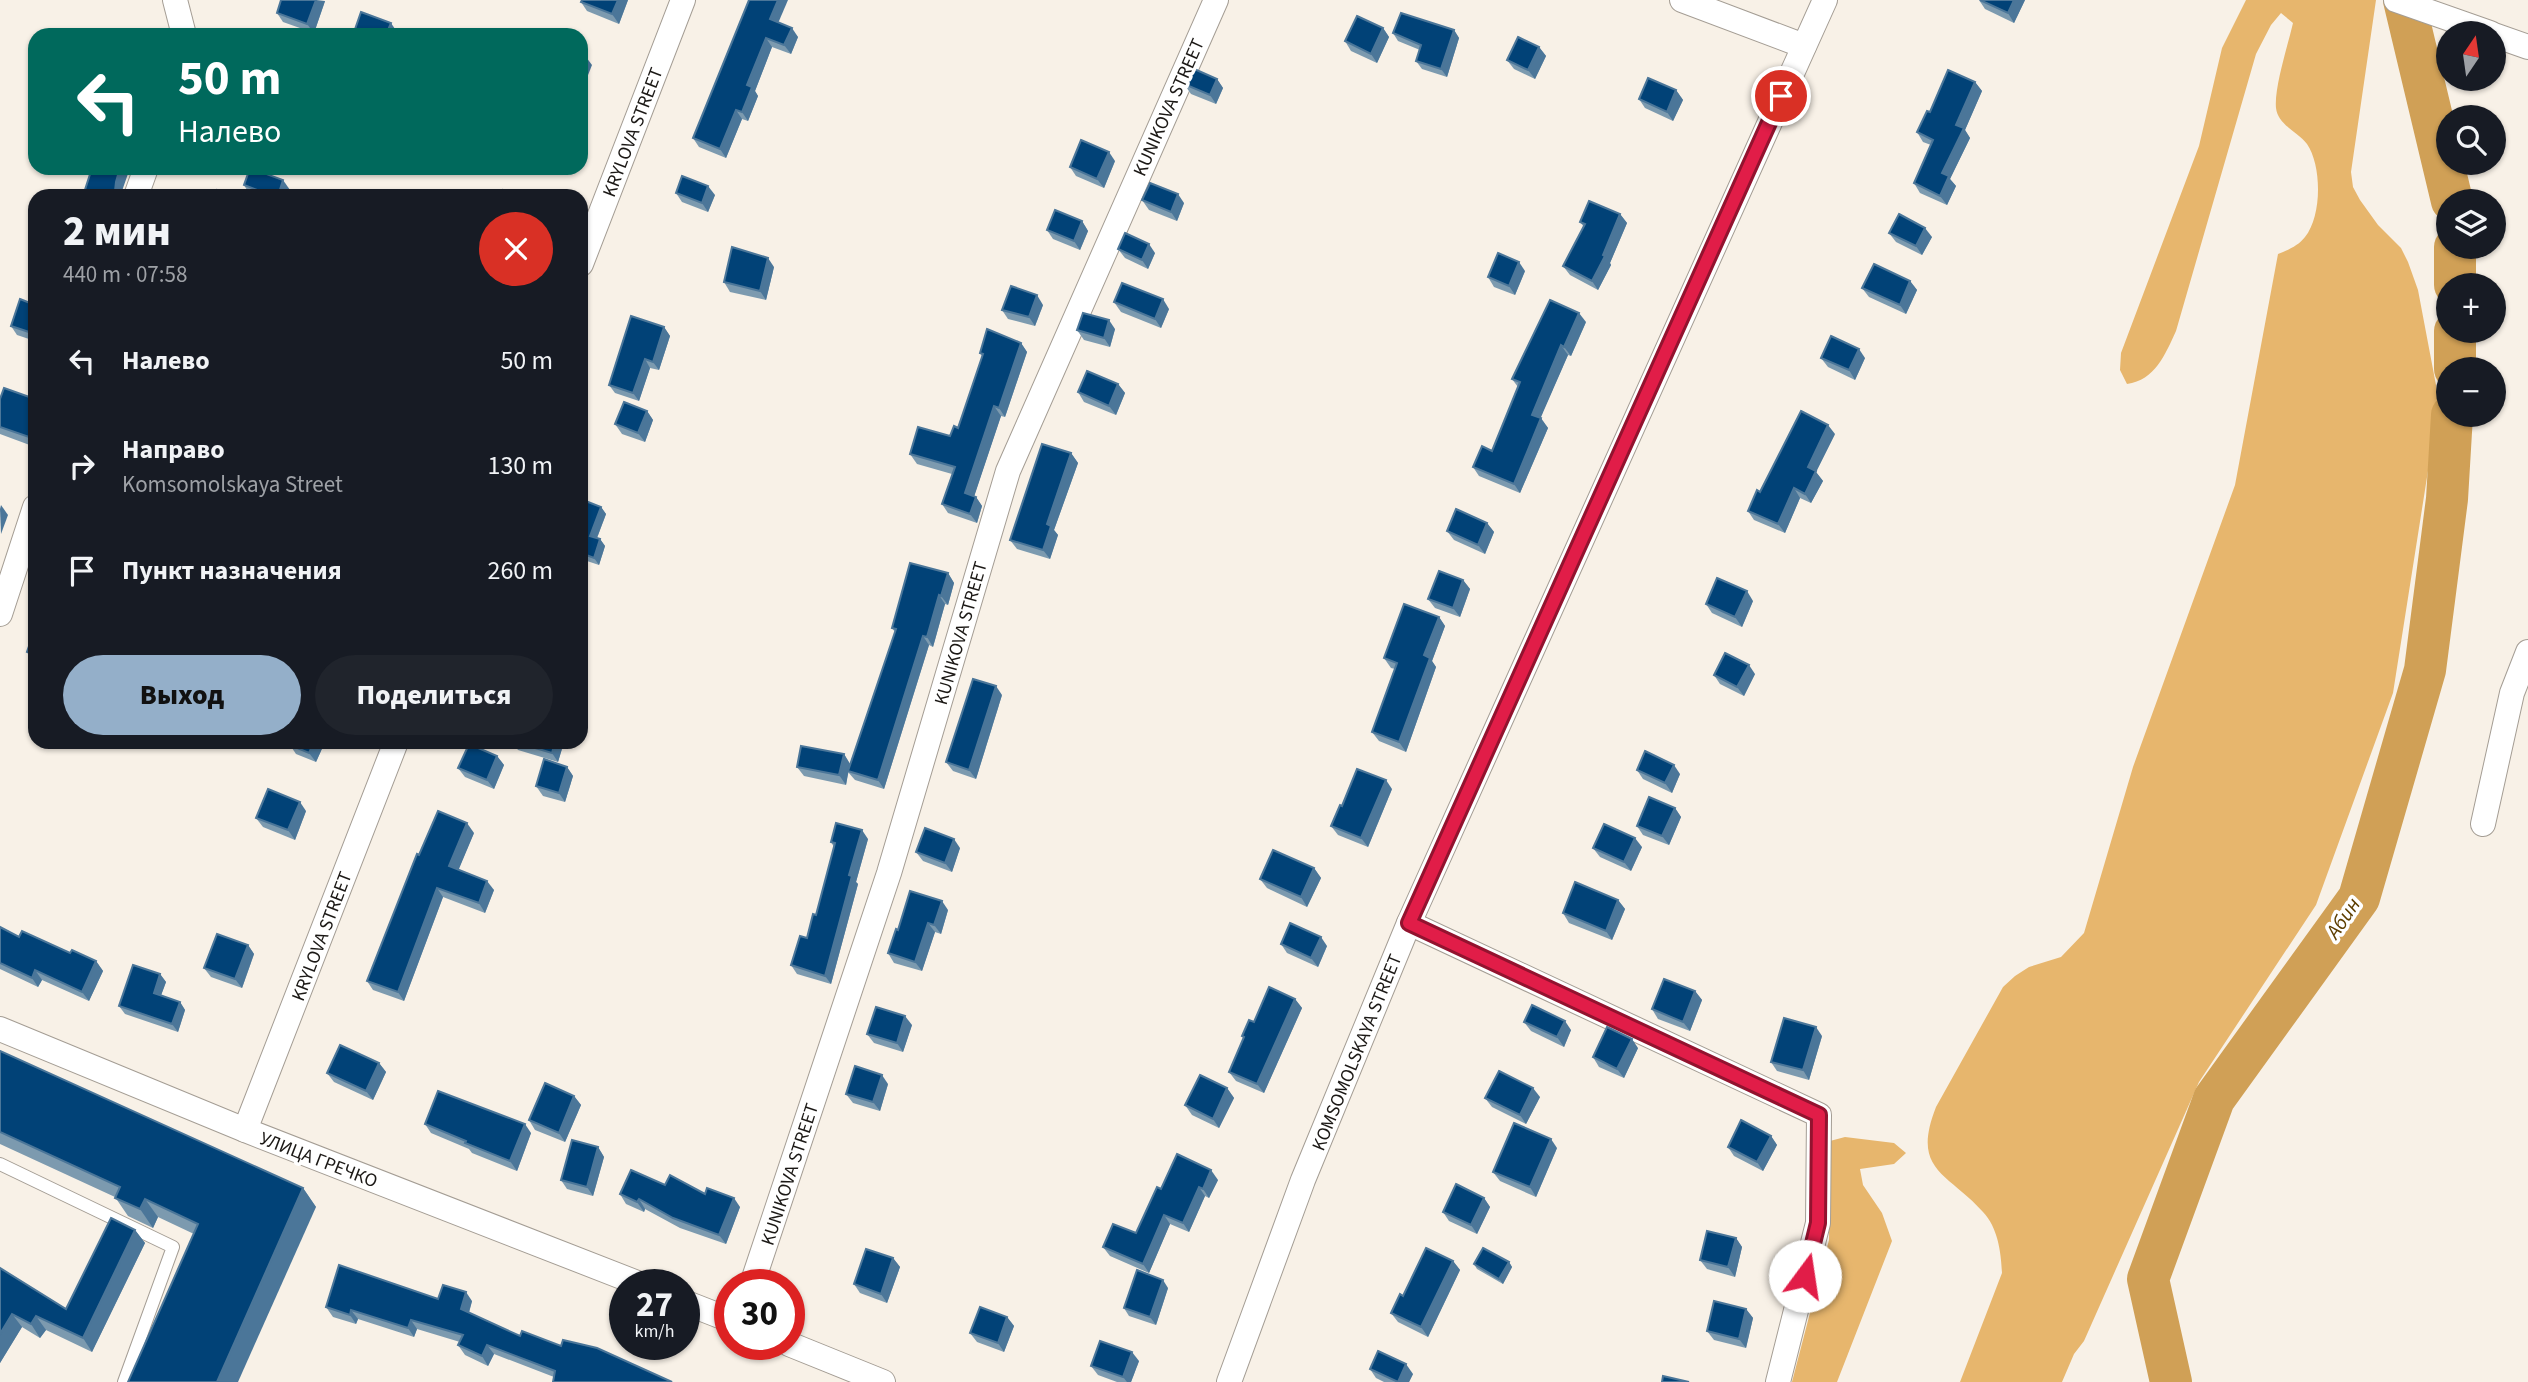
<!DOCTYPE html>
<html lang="ru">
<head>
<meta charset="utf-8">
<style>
  :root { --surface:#171b24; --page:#20242c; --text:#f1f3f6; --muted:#9ea1a6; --accent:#94afc9 }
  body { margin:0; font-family:"Source Sans 3",sans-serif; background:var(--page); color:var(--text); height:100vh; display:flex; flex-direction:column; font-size:26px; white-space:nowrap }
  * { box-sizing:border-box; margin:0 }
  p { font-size:23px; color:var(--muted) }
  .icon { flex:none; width:38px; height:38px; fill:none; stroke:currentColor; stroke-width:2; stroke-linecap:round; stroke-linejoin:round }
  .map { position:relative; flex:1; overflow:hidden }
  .side { position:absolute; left:28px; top:189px; width:560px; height:560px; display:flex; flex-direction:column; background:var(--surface); border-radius:21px; box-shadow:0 2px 5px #0004 }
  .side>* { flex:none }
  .hud { position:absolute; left:28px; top:28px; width:560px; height:147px; border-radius:21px; box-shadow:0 2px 5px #0004; background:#00695c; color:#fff; overflow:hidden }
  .needle { width:46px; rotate:13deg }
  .controls { position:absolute; left:2436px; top:21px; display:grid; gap:14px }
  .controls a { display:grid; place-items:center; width:70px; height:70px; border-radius:50%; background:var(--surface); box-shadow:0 2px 5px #0004; font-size:35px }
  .speed { position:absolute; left:609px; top:1269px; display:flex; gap:14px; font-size:35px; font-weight:700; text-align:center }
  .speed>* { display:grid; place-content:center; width:91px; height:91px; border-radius:50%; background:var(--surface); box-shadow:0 2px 5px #0004; line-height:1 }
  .speed small { font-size:18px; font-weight:400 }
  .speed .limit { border:10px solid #d22; background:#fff; color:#111 }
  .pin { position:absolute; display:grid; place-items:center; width:60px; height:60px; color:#fff; margin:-30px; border:4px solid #fff; border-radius:50%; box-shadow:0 2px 7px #0007 }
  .me { position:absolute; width:77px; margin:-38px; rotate:14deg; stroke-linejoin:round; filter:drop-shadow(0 0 5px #0008) }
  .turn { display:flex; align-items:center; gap:24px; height:147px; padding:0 35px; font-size:32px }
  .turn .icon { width:91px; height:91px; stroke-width:2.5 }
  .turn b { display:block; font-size:49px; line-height:60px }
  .round { display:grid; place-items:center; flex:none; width:74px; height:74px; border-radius:37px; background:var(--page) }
  .summary { display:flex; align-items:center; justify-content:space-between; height:119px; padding:0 35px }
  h1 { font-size:42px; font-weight:800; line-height:52px }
  .cta { display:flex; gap:14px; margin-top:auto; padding:14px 35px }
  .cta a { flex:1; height:80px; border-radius:42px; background:var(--accent); color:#111; font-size:28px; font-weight:800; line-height:80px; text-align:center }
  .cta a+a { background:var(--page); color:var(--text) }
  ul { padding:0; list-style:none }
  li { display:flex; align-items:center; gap:21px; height:105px; padding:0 35px }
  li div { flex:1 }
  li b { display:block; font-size:26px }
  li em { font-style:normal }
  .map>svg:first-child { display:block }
  .forest { fill:#e7b66d }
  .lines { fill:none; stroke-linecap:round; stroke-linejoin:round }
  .river { stroke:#d0a056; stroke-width:42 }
  .lane-casing { stroke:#a49d94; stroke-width:14 }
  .street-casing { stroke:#a49d94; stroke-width:26 }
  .lane { stroke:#fff; stroke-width:12 }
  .street { stroke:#fff; stroke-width:24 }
  .wall { fill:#7c9aaf }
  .shaded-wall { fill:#4b7699 }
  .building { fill:#014277; stroke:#4b7699; stroke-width:2 }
  .route-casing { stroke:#92132f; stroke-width:18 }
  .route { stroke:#e11d48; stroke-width:12 }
  .labels { text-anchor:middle; stroke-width:7; stroke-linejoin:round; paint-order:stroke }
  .street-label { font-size:19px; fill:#1b1815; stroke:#fff }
  .water-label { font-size:21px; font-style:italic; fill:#5e3e00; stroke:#fff }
</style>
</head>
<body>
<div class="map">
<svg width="2528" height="1382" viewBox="0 0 2528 1382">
  <rect width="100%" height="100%" fill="#f8f1e7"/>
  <!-- forest -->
  <g class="forest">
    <path d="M2246 0H2376L2351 172 2353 187 2360 200 2378 225 2401 248 2408 262 2418 290 2439 401 2393 693 2316 905 2199 1082 2084 1341 2074 1354 2062 1382H1960L2002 1273C2001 1252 1998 1228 1983 1212 1947 1172 1911 1171 1936 1107L2003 987 2015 976 2029 967 2061 957 2084 933 2133 767 2235 485 2278 254C2288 250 2298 246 2305 237 2322 216 2322 166 2307 144 2298 132 2278 125 2276 108 2274 88 2288 45 2293 23L2281 13 2271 25 2256 54 2176 331C2165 355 2155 380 2127 384L2120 370 2121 353 2199 146 2222 48Z"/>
    <polygon points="1845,1137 1894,1143 1906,1153 1894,1164 1860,1169 1863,1185 1882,1213 1892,1241 1837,1382 1792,1382 1829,1240 1830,1141"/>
  </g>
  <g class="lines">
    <!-- river -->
    <g class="river">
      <polyline points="2404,0 2452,201"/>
      <polyline points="2455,285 2455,247"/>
      <polyline points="2455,369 2455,331"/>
      <polyline points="2171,1382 2148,1279 2214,1099 2359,898 2425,670 2447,499 2452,415"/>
    </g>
    <defs>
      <polyline id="lane" points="0,1164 173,1247 124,1382"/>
      <g id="street">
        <polyline points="175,0 184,35"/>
        <polyline points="1682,0 1804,46"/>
        <polyline points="2396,0 2490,33"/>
        <polyline points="2494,35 2528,47"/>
        <polyline points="136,196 146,168"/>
        <polyline points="581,264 683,0"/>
        <polyline points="0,614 35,507"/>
        <polyline points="2483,824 2512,693 2528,652"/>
        <polyline points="1409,923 1819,1115 1818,1223 1778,1382"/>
        <polyline points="0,1029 245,1130 640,1284"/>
        <polyline points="245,1130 396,742"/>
        <polyline points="752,1284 889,873 1008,471 1216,0"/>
        <polyline points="684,1302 730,1320"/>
        <polyline points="789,1344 883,1382"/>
        <polyline points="1229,1382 1303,1180 1409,923 1825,0"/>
      </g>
    </defs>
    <!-- lane casing -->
    <use href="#lane" class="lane-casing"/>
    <!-- street casing -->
    <use href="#street" class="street-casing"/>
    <!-- lane -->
    <use href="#lane" class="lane"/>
    <!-- street -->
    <use href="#street" class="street"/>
  </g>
  <!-- wall -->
  <g class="wall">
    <polygon points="628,0 619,24 587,11 581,2"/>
    <polygon points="1979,0 2025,0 2014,23 1985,9"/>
    <polygon points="325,1 314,33 283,22 277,13"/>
    <polygon points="779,23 798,37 791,54 772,47 755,91 758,96 748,121 742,119 726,158 699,147 693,138"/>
    <polygon points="1383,28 1389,37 1377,63 1351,51 1345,41"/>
    <polygon points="1454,30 1459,38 1447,77 1422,69 1416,61 1420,50 1398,41 1393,33"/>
    <polygon points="1539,47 1546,56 1535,79 1514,69 1507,60"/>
    <polygon points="1217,79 1223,88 1216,104 1191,94 1184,84"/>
    <polygon points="1975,82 1982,91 1965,130 1970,138 1950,179 1956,186 1947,205 1920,193 1914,183 1931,145 1923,142 1917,132 1930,112"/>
    <polygon points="1676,90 1683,100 1673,121 1645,108 1639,99"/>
    <polygon points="1115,161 1104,188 1076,176 1070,167"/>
    <polygon points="244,185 290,190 288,196 254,196 250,195"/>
    <polygon points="676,193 715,195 708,212 682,202"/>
    <polygon points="1142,200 1184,203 1177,221 1149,210"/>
    <polygon points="1620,214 1627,223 1610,263 1611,265 1598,290 1570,275 1563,266 1584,227 1580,222"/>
    <polygon points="1082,221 1088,231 1080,250 1053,239 1047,230"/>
    <polygon points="1889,233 1932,237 1922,255 1896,242"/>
    <polygon points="1118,249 1155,253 1148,269 1125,258"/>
    <polygon points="774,267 766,300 730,292 724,282"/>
    <polygon points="1525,271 1515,295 1494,287 1488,277"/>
    <polygon points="1910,281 1917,290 1906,314 1869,297 1862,288"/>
    <polygon points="1114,302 1169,309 1161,328 1121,312"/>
    <polygon points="35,305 35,341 17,335 11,326"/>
    <polygon points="1043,305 1035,326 1008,319 1002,310"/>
    <polygon points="1586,322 1571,356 1568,355 1540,418 1548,428 1520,493 1479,476 1473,467 1492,451 1518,387 1512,379"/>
    <polygon points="664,327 670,336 659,370 650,368 639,401 615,393 609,385"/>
    <polygon points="1115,329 1110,347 1084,340 1077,330"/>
    <polygon points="1021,343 1027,352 1005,417 1001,416 974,496 976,497 982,506 977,523 948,513 942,504 952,474 917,464 910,454 950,436 958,428 982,356 980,353"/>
    <polygon points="1821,358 1865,358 1855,380 1828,367"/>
    <polygon points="1118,384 1125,393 1116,415 1084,402 1078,392"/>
    <polygon points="0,399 35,399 35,447 0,434"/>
    <polygon points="647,411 653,420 645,442 622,434 615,424"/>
    <polygon points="1835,434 1816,472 1823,481 1811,503 1800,498 1785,533 1754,520 1748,511"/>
    <polygon points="1071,453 1078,463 1054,530 1058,535 1050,559 1017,549 1010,540"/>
    <polygon points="581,506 601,507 606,514 597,538 600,539 605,546 599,565 581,559"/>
    <polygon points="1487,523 1494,532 1485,554 1454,540 1447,531"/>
    <polygon points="948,573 954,583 948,605 945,604 933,647 929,645 884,789 855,780 848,772 846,785 804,776 797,767 844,754 850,764 895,632 892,628"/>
    <polygon points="1463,580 1470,589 1460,617 1435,608 1428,599"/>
    <polygon points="1753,601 1742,627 1712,613 1706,604"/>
    <polygon points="1439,617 1445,626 1432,661 1436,667 1406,752 1379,741 1372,732 1395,669 1391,668 1384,658"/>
    <polygon points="35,629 35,661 33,660 27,652"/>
    <polygon points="1755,674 1744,696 1720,684 1714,675"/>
    <polygon points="1002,695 976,779 953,771 946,762"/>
    <polygon points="291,742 325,742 316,762 296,754 290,745"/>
    <polygon points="512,742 564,742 558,762 518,750"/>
    <polygon points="497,756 504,765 494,789 465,777 458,768"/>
    <polygon points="567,767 573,776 565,802 543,796 536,786"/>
    <polygon points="1637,770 1680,774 1672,793 1643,779"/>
    <polygon points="1392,789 1368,847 1338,835 1331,826 1342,806"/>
    <polygon points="1675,808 1681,817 1669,845 1643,835 1637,826"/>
    <polygon points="306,811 295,840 263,827 256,818"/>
    <polygon points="474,833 458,870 494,890 485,913 443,897 404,1001 373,990 367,981 419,855"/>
    <polygon points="868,839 856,882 858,884 831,984 797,974 791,965 807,938 816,915 834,847 831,842"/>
    <polygon points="1642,847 1631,871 1600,857 1593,848"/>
    <polygon points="960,848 952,872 923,861 916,852"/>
    <polygon points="1314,868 1321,878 1307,907 1267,888 1260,879"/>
    <polygon points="1618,900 1625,909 1612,940 1569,923 1563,913"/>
    <polygon points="948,910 941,934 935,932 922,971 894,963 888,953 898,930"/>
    <polygon points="0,927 19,937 96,961 103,971 89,1001 42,980 38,987 0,969"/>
    <polygon points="1281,944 1327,946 1318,967 1287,953"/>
    <polygon points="248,945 254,954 242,988 211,977 204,968"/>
    <polygon points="160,974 166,982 161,995 180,1002 185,1010 178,1032 125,1014 119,1006"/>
    <polygon points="1695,991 1702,1000 1690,1031 1658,1019 1652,1009"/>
    <polygon points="1295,999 1302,1008 1264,1093 1236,1081 1229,1072 1244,1039 1242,1036 1254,1022"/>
    <polygon points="1524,1022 1571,1030 1564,1047 1531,1031"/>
    <polygon points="912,1025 903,1052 874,1043 867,1034"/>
    <polygon points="1822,1036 1809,1080 1777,1071 1771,1062"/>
    <polygon points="1638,1048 1624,1078 1599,1067 1593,1057"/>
    <polygon points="0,1051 303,1188 316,1207 194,1234 158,1217 153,1228 128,1216 115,1197 0,1144"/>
    <polygon points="379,1063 386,1072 373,1100 334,1082 327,1073"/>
    <polygon points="888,1084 880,1111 853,1103 846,1094"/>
    <polygon points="1227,1088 1234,1098 1219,1128 1192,1115 1185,1105"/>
    <polygon points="574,1096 581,1105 565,1142 535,1130 529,1120"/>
    <polygon points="1540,1097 1526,1124 1492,1107 1485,1098"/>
    <polygon points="425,1124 531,1133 517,1171 472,1153 469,1149 431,1133"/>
    <polygon points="1771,1136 1777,1145 1763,1171 1734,1156 1728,1147"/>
    <polygon points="598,1147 604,1157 593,1196 567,1189 561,1180"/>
    <polygon points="1557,1148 1536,1197 1500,1181 1493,1172"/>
    <polygon points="1218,1180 1209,1198 1205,1196 1189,1232 1170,1224 1149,1273 1110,1256 1103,1247 1136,1233 1161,1189"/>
    <polygon points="665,1185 705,1194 740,1207 726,1244 680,1228 645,1209 644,1212 626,1204 620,1194"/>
    <polygon points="1484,1198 1490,1207 1477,1234 1449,1221 1443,1212"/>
    <polygon points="135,1230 145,1243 92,1352 46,1330 40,1338 22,1327 0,1363 0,1268 66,1309"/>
    <polygon points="1736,1238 1742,1247 1735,1277 1707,1269 1700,1260"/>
    <polygon points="893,1258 900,1267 887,1303 860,1293 854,1284"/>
    <polygon points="1453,1261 1460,1270 1428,1337 1398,1322 1391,1313 1403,1296"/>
    <polygon points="1509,1262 1512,1267 1503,1284 1477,1269 1474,1264"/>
    <polygon points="1168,1288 1156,1325 1129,1316 1124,1308"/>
    <polygon points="438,1299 472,1301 469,1313 520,1336 561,1346 554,1377 494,1354 488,1366 465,1355 458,1345 460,1342 417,1329 414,1337 358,1319 356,1324 333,1317 326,1307"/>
    <polygon points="1746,1309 1753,1318 1746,1348 1714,1340 1707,1331"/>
    <polygon points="1007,1317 1014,1326 1004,1352 977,1342 970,1333"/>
    <polygon points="1139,1361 1131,1382 1117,1382 1098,1375 1091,1366"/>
    <polygon points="1370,1369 1413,1374 1409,1382 1384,1382 1376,1378"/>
  </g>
  <!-- shaded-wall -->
  <g class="shaded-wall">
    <polygon points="316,0 325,1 314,33 307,24"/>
    <polygon points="618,0 628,0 619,24 612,14"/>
    <polygon points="778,0 788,0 776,28 770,19"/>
    <polygon points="2014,0 2025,0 2014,23 2008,13"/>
    <polygon points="391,23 397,32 396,35 386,35"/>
    <polygon points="792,28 798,37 791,54 784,45"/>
    <polygon points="1383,28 1389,37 1377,63 1371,54"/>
    <polygon points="1454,30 1459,38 1447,77 1441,69"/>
    <polygon points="766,38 772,47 755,91 758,96 748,121 742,112 747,85"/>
    <polygon points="1539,47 1546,56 1535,79 1528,70"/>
    <polygon points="586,57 592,65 581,93 581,70"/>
    <polygon points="1217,79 1223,88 1216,104 1210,95"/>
    <polygon points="1975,82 1982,91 1965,130 1970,138 1950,179 1956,186 1947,205 1940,196 1942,173 1956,125"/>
    <polygon points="1676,90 1683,100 1673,121 1667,112"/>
    <polygon points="736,110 742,119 726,158 720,149"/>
    <polygon points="1109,152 1115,161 1104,188 1097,179"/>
    <polygon points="120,168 130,168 122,191 122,196 113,196 116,182"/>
    <polygon points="283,180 290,190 288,196 278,196"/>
    <polygon points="708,186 715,195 708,212 702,203"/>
    <polygon points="1178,194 1184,203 1177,221 1171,212"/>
    <polygon points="1620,214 1627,223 1610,263 1611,265 1598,290 1592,281"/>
    <polygon points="1082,221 1088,231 1080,250 1074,241"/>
    <polygon points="1925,228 1932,237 1922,255 1916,246"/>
    <polygon points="1149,244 1155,253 1148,269 1142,260"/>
    <polygon points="768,258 774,267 766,300 760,291"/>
    <polygon points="1519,262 1525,271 1515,295 1509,286"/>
    <polygon points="1910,281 1917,290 1906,314 1900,305"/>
    <polygon points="1037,295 1043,305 1035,326 1029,317"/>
    <polygon points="1163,299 1169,309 1161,328 1155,319"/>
    <polygon points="1579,313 1586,322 1571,356 1564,347"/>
    <polygon points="1109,320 1115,329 1110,347 1104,338"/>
    <polygon points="664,327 670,336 659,370 653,362"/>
    <polygon points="1021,343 1027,352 1005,417 999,408"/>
    <polygon points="1561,345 1568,355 1538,424 1532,415"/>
    <polygon points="1859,349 1865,358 1855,380 1849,370"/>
    <polygon points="645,359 650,368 639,401 633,393"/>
    <polygon points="1118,384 1125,393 1116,415 1109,406"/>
    <polygon points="994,406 1001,416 972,503 965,493"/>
    <polygon points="647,411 653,420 645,442 638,433"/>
    <polygon points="1541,418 1548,428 1520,493 1514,484"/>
    <polygon points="35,419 35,446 29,437"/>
    <polygon points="1828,425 1835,434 1816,472 1823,481 1811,503 1805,494 1808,467"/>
    <polygon points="1071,453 1078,463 1054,530 1058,535 1050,559 1043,550 1047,524"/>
    <polygon points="1794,488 1800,498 1785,533 1778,524"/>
    <polygon points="976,497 982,506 977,523 970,514"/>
    <polygon points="1,505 8,515 1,534 0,509"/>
    <polygon points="601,507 606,514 595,543 590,536"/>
    <polygon points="1487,523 1494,532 1485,554 1478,545"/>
    <polygon points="600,539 605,546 599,565 594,558"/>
    <polygon points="948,573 954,583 948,605 941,596"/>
    <polygon points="1463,580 1470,589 1460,617 1453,608"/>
    <polygon points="1747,591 1753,601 1742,627 1735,617"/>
    <polygon points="939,595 945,604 933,647 927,637"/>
    <polygon points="1439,617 1445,626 1432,661 1436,667 1406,752 1399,742 1424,655"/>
    <polygon points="923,636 929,645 884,789 878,780"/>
    <polygon points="1749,665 1755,674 1744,696 1737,687"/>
    <polygon points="996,686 1002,695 976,779 969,770"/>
    <polygon points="314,742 325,742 316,762 309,753"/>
    <polygon points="555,742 564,742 558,762 552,753"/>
    <polygon points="844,754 850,764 846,785 839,775"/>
    <polygon points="497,756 504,765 494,789 487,780"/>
    <polygon points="1674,765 1680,774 1672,793 1665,783"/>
    <polygon points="567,767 573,776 565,802 559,793"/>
    <polygon points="1386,780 1392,789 1368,847 1361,838"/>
    <polygon points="300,802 306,811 295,840 288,830"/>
    <polygon points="1675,808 1681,817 1669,845 1662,836"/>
    <polygon points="467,823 474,833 456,876 449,866"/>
    <polygon points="862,830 868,839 856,882 858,884 831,984 825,976 849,875"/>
    <polygon points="1635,838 1642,847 1631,871 1624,862"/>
    <polygon points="954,839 960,848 952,872 945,863"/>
    <polygon points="1314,868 1321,878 1307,907 1301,897"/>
    <polygon points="487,881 494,890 485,913 479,903"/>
    <polygon points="437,888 443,897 404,1001 398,992"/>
    <polygon points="1618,900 1625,909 1612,940 1606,931"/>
    <polygon points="942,901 948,910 941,934 934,925"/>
    <polygon points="928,923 935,932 922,971 915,962"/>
    <polygon points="1321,937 1327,946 1318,967 1311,958"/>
    <polygon points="248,945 254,954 242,988 235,979"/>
    <polygon points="96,961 103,971 89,1001 82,992"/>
    <polygon points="35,970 42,980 38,987 32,978"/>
    <polygon points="160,974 166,982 159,1001 154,993"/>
    <polygon points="1695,991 1702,1000 1690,1031 1683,1022"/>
    <polygon points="1295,999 1302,1008 1264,1093 1257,1084"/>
    <polygon points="180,1002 185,1010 178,1032 172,1024"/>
    <polygon points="905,1016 912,1025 903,1052 897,1043"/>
    <polygon points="1565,1021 1571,1030 1564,1047 1557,1037"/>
    <polygon points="1816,1027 1822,1036 1809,1080 1803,1070"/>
    <polygon points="1632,1039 1638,1048 1624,1078 1617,1069"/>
    <polygon points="379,1063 386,1072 373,1100 366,1091"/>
    <polygon points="882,1075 888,1084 880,1111 873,1102"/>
    <polygon points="1227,1088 1234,1098 1219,1128 1213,1119"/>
    <polygon points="1533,1088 1540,1097 1526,1124 1520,1115"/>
    <polygon points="574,1096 581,1105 565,1142 559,1133"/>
    <polygon points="525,1124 531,1133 517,1171 510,1161"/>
    <polygon points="1771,1136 1777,1145 1763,1171 1757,1162"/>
    <polygon points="1551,1139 1557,1148 1536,1197 1530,1187"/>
    <polygon points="598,1147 604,1157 593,1196 587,1187"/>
    <polygon points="1211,1170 1218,1180 1209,1198 1203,1189"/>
    <polygon points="1199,1187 1205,1196 1189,1232 1183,1223"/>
    <polygon points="303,1188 316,1207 238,1382 217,1382"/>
    <polygon points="734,1198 740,1207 726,1244 719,1235"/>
    <polygon points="1484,1198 1490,1207 1477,1234 1471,1225"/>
    <polygon points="145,1199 158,1217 153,1228 140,1209"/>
    <polygon points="639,1199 645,1209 644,1212 637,1202"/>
    <polygon points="1164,1215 1170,1224 1149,1273 1143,1264"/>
    <polygon points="135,1230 145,1243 92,1352 83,1338"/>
    <polygon points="1736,1238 1742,1247 1735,1277 1728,1267"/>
    <polygon points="893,1258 900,1267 887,1303 881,1294"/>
    <polygon points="1453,1261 1460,1270 1428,1337 1421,1327"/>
    <polygon points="1509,1262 1512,1267 1503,1284 1499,1279"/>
    <polygon points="1163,1280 1168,1288 1156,1325 1150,1317"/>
    <polygon points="466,1292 472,1301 467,1319 461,1309"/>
    <polygon points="1746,1309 1753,1318 1746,1348 1739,1339"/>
    <polygon points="351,1310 358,1319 356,1324 350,1315"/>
    <polygon points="12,1314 22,1327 0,1363 0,1334"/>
    <polygon points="36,1316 46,1330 40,1338 31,1324"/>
    <polygon points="1007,1317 1014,1326 1004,1352 998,1343"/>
    <polygon points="411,1320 417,1329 414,1337 408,1328"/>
    <polygon points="487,1345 494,1354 488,1366 482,1356"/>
    <polygon points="1132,1352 1139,1361 1131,1382 1127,1382 1123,1377"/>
    <polygon points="1406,1364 1413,1374 1409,1382 1398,1382"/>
  </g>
  <!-- building -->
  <g class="building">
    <polygon points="281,0 316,0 307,24 277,13"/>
    <polygon points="582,0 618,0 612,14 581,2"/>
    <polygon points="749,0 778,0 770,19 792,28 784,45 766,38 747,85 752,87 742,112 736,110 720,149 693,138"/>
    <polygon points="1980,0 2014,0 2008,13"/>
    <polygon points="361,12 391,23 386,35 353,35"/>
    <polygon points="1401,13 1454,30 1441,69 1416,61 1421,45 1393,33"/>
    <polygon points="1357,16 1383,28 1371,54 1345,41"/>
    <polygon points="1518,37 1539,47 1528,70 1507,60"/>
    <polygon points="581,55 586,57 581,70"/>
    <polygon points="1192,68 1217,79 1210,95 1184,84"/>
    <polygon points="1948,70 1975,82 1956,125 1964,128 1942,173 1949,176 1940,196 1914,183 1933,140 1917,132 1927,111 1930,112"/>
    <polygon points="1648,78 1676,90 1667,112 1639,99"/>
    <polygon points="1081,140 1109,152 1097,179 1070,167"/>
    <polygon points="92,168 120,168 116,182 115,191 113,196 83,196"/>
    <polygon points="250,168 283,180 278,196 273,196 244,185"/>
    <polygon points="682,176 708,186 702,203 676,193"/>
    <polygon points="1150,183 1178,194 1171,212 1142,200"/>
    <polygon points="217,190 234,196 215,196"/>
    <polygon points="503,190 521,196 501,196"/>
    <polygon points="1589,201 1620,214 1603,255 1605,256 1592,281 1563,266 1585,224 1580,222"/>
    <polygon points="1055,210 1082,221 1074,241 1047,230"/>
    <polygon points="1899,214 1925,228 1916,246 1889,233"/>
    <polygon points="1125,233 1149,244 1142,260 1118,249"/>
    <polygon points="732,247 768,258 760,291 724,282"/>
    <polygon points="1498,253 1519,262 1509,286 1488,277"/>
    <polygon points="1874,264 1910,281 1900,305 1862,288"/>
    <polygon points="1122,283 1163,299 1155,319 1114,302"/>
    <polygon points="1011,286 1037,295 1029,317 1002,310"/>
    <polygon points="20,299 35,305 35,334 11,326"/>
    <polygon points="1550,300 1579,313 1564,347 1561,345 1532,415 1541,418 1514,484 1473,467 1482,446 1492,451 1520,382 1512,379"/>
    <polygon points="1083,313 1109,320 1104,338 1077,330"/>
    <polygon points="631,316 664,327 653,362 645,359 633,393 609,385"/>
    <polygon points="987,329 1021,343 999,408 994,406 965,493 976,497 970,514 942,504 955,467 910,454 918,427 950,436 954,426 958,428 983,354 980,353"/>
    <polygon points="1831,336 1859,349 1849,370 1821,358"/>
    <polygon points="1087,371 1118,384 1109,406 1078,392"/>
    <polygon points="4,388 35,399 35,419 29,437 0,427 0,399"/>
    <polygon points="624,402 647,411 638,433 615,424"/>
    <polygon points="1801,411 1828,425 1808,467 1816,471 1805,494 1794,488 1778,524 1748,511 1757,490 1760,492"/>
    <polygon points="1042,444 1071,453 1047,524 1051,526 1043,550 1010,540"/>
    <polygon points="583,500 601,507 590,536 600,539 594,558 581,553 581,506"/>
    <polygon points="1456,509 1487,523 1478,545 1447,531"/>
    <polygon points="910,563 948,573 941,596 939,595 927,637 923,636 878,780 848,771 896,629 892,628"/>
    <polygon points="1439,571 1463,580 1453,608 1428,599"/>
    <polygon points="1717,578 1747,591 1735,617 1706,604"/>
    <polygon points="1404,604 1439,617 1424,655 1430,658 1399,742 1372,732 1397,663 1384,658"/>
    <polygon points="35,629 35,655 27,652"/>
    <polygon points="1725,653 1749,665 1737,687 1714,675"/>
    <polygon points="973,679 996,686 969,770 946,762"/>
    <polygon points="291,742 314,742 309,753 290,745"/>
    <polygon points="515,742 555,742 552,753"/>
    <polygon points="469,744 497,756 487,780 458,768"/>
    <polygon points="801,746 844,754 839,775 797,767"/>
    <polygon points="1645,751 1674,765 1665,783 1637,770"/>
    <polygon points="544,759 567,767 559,793 536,786"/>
    <polygon points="1357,769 1386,780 1361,838 1331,826 1340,805 1342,806"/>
    <polygon points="268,789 300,802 288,830 256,818"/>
    <polygon points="1649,797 1675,808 1662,836 1637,826"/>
    <polygon points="438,811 467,823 449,866 487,881 479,903 437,888 398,992 367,981 417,854 419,855"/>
    <polygon points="836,823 862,830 849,875 852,876 825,976 791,965 800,936 807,938 813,914 816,915 835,843 831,842"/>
    <polygon points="1604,824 1635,838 1624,862 1593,848"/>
    <polygon points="925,828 954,839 945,863 916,852"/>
    <polygon points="1273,850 1314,868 1301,897 1260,879"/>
    <polygon points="1575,882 1618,900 1606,931 1563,913"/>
    <polygon points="910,891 942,901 934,925 928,923 915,962 888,953 896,929 898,930"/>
    <polygon points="1290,923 1321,937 1311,958 1281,944"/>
    <polygon points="0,927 19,937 22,931 70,953 72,950 96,961 82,992 35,970 32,978 0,963"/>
    <polygon points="217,934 248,945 235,979 204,968"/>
    <polygon points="133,965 160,974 154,993 180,1002 172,1024 119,1006"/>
    <polygon points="1664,979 1695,991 1683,1022 1652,1009"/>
    <polygon points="1269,987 1295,999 1257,1084 1229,1072 1244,1037 1242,1036 1249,1020 1254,1022"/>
    <polygon points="1532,1005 1565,1021 1557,1037 1524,1022"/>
    <polygon points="876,1007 905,1016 897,1043 867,1034"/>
    <polygon points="1784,1018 1816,1027 1803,1070 1771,1062"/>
    <polygon points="1607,1027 1632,1039 1617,1069 1593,1057"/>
    <polygon points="340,1045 379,1063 366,1091 327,1073"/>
    <polygon points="0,1051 303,1188 217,1382 128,1382 198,1224 145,1199 140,1209 115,1198 120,1187 0,1132"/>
    <polygon points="855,1066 882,1075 873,1102 846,1094"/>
    <polygon points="1499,1071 1533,1088 1520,1115 1485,1098"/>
    <polygon points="1200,1075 1227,1088 1213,1119 1185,1105"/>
    <polygon points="545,1083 574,1096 559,1133 529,1120"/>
    <polygon points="438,1091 525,1124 510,1161 465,1143 466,1141 425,1124"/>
    <polygon points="1741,1120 1771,1136 1757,1162 1728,1147"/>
    <polygon points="1514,1123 1551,1139 1530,1187 1493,1172"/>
    <polygon points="572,1140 598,1147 587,1187 561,1180"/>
    <polygon points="1177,1154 1211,1170 1203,1189 1199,1187 1183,1223 1164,1215 1143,1264 1103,1247 1113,1224 1136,1233 1157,1187 1161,1189"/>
    <polygon points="631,1170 665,1185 670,1175 705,1194 707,1188 734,1198 719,1235 673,1218 639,1199 637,1202 620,1194"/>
    <polygon points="1456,1184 1484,1198 1471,1225 1443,1212"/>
    <polygon points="111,1218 135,1230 83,1338 36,1316 31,1324 12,1314 0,1334 0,1268 66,1309"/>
    <polygon points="1707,1231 1736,1238 1728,1267 1700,1260"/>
    <polygon points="1426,1248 1453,1261 1421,1327 1391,1313 1400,1294 1403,1296"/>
    <polygon points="1483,1248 1509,1262 1499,1279 1474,1264"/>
    <polygon points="866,1249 893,1258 881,1294 854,1284"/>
    <polygon points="339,1265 438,1299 443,1285 466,1292 461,1309 520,1336 522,1331 561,1346 563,1340 597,1348 672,1382 553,1382 555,1371 487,1345 482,1356 458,1345 463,1335 411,1320 408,1328 351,1310 350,1315 326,1307"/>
    <polygon points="1137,1270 1163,1280 1150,1317 1124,1308"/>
    <polygon points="1714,1301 1746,1309 1739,1339 1707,1331"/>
    <polygon points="980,1307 1007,1317 998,1343 970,1333"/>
    <polygon points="1100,1341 1132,1352 1123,1377 1091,1366"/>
    <polygon points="1378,1351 1406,1364 1398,1382 1370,1369"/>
    <polygon points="1663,1376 1689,1382 1662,1382"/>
  </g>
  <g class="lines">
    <defs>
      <polyline id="route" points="1781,96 1409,923 1819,1115 1818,1223 1805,1276"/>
    </defs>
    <!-- route casing -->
    <use href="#route" class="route-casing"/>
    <!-- route -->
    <use href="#route" class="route"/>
  </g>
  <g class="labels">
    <!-- street labels -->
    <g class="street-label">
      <text transform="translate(1168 107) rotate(-66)" y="7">KUNIKOVA STREET</text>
      <text transform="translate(632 132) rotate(-69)" y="7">KRYLOVA STREET</text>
      <text transform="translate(960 633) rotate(-74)" y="7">KUNIKOVA STREET</text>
      <text transform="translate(321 936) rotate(-69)" y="7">KRYLOVA STREET</text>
      <text transform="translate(1356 1052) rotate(-68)" y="7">KOMSOMOLSKAYA STREET</text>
      <text transform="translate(319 1159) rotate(21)" y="7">УЛИЦА ГРЕЧКО</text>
      <text transform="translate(789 1174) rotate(-72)" y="7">KUNIKOVA STREET</text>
    </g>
    <!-- water labels -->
    <g class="water-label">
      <text transform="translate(2343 918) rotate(-56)" y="7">Абин</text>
    </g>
  </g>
</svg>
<div class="controls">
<a><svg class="needle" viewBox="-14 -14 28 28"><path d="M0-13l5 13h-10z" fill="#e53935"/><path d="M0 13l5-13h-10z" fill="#9ea1a6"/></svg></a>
<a><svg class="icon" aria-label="search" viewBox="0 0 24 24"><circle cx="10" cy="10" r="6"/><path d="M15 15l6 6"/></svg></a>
<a><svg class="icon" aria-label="layers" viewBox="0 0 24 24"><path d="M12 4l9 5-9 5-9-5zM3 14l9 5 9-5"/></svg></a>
<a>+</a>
<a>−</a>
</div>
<div class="speed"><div>27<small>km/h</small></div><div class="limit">30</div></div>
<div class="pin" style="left:1781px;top:96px;background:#d93025"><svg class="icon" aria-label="arrive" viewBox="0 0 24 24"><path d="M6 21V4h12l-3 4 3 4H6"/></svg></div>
<svg class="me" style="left:1805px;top:1276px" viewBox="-20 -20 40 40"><circle r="19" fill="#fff"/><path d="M0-13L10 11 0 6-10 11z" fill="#e11d48"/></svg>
<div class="hud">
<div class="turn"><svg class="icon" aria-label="left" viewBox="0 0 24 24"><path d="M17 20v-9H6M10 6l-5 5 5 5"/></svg><div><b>50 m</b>Налево</div></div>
</div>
<section class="side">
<div class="summary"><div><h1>2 мин</h1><p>440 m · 07:58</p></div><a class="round" style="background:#d93025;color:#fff"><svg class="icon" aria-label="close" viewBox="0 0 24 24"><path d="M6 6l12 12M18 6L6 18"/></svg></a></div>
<ul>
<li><svg class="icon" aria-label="left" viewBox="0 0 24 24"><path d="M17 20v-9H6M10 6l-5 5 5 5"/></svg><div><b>Налево</b></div><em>50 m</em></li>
<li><svg class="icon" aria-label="right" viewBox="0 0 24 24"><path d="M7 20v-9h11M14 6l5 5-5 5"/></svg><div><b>Направо</b><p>Komsomolskaya Street</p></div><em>130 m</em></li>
<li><svg class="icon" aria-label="arrive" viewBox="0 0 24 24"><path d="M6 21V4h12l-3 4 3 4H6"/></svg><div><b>Пункт назначения</b></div><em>260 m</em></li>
</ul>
<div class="cta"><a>Выход</a><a>Поделиться</a></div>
</section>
</div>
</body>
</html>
